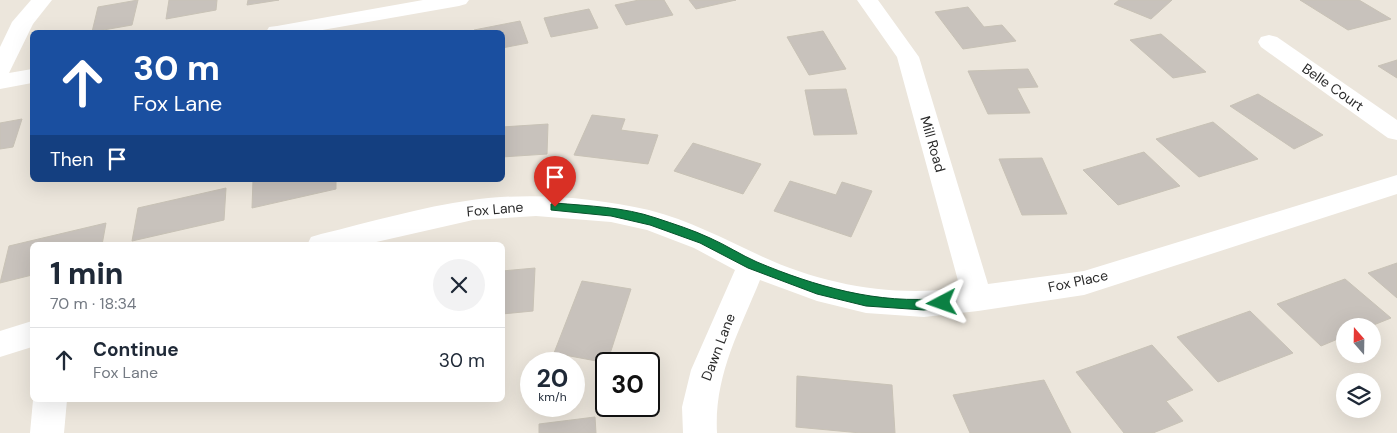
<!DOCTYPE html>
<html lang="en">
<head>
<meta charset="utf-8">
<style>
  :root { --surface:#fff; --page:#f2f2f3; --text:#1f2937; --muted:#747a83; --line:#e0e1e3 }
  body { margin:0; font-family:"DM Sans",sans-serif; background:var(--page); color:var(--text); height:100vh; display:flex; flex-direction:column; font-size:19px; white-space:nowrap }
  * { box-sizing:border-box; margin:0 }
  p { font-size:16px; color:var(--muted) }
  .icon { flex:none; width:28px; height:28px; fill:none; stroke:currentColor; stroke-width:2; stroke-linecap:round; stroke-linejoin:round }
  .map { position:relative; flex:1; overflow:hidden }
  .drawer { position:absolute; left:30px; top:242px; width:475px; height:160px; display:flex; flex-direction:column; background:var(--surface); border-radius:8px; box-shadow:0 5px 20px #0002 }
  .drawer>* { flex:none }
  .guide { position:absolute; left:30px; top:30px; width:475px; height:152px; border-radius:8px; box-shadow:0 5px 20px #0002; background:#1a4fa0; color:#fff; overflow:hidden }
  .needle { width:32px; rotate:340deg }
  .fabs { position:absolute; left:1336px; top:318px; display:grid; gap:10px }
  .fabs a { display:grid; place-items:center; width:45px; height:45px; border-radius:50%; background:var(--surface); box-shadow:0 5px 20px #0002; font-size:25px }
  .speed { position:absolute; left:520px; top:352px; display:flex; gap:10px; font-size:25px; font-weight:700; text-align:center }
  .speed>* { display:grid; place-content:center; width:65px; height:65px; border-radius:50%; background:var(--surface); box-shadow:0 5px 20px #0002; line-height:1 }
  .speed small { font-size:12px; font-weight:400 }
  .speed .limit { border:2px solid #111; border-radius:8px; background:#fff; color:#111 }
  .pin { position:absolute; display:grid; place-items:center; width:42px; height:42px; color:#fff; margin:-51px -21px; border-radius:50% 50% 50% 0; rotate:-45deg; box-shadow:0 0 5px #0007 }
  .pin .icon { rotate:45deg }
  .me { position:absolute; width:55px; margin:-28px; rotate:266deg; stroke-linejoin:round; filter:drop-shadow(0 0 4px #0008) }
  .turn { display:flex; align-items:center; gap:18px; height:105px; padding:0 20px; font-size:22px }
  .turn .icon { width:65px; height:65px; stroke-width:2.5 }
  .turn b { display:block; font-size:35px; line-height:42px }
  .then { display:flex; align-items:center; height:48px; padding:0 20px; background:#0003; gap:10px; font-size:19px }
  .round { display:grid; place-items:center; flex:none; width:52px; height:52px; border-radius:26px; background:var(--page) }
  .summary { display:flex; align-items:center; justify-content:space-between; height:85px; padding:0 20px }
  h1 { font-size:30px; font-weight:800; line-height:38px }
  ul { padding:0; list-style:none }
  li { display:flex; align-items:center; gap:15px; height:65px; padding:0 20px; border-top:1px solid var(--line) }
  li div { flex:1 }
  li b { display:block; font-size:19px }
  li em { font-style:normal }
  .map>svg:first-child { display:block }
  .building { fill:#c8c2bc; stroke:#c8c2b6 }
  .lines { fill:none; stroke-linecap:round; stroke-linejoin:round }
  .minor { fill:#fff; fill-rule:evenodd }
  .route { fill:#0b8043; stroke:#07532c }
  .labels { text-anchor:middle; stroke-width:4.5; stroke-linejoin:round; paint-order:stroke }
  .street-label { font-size:14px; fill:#2a2a2a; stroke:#fff }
</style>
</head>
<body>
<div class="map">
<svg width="1397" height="433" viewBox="0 0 1397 433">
  <rect width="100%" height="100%" fill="#ece6dc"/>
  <!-- building -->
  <g class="building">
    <polygon points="138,0 132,25 92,32 98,7"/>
    <polygon points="169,0 217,0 216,10 166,19"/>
    <polygon points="248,0 279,0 247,5"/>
    <polygon points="639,0 664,0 673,15 626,25 615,5"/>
    <polygon points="689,0 736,0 696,9"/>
    <polygon points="1119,0 1172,0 1151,19 1114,4"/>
    <polygon points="1300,0 1359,0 1391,19 1348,30"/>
    <polygon points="968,7 984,27 1002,25 1016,41 963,49 935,12"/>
    <polygon points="589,9 598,28 551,37 544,18"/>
    <polygon points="520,21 528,43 502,48 502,32 475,32 474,30"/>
    <polygon points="823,31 846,69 809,75 787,37"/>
    <polygon points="1161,34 1206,72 1173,78 1130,40"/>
    <polygon points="1397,60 1397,78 1378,66"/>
    <polygon points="1028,69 1038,87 1017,88 1030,113 988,114 968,71"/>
    <polygon points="846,89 857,134 814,135 805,90"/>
    <polygon points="1258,94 1323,135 1294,149 1230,106"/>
    <polygon points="592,115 625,119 621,130 658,135 648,164 574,155"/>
    <polygon points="22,119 13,147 0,149 0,123"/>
    <polygon points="1213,122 1258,159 1199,177 1156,139"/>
    <polygon points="548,124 547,154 502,157 502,127"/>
    <polygon points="693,143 761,164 743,194 674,171"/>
    <polygon points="1144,152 1180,186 1118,205 1083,170"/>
    <polygon points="1042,158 1067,214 1022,215 999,159"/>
    <polygon points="253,180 336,180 336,189 252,208"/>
    <polygon points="790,181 836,195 842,182 872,191 851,237 774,211"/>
    <polygon points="226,188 224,220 132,241 138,208"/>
    <polygon points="106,223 102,245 32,245 32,275 0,283 9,246"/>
    <polygon points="1397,263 1397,298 1368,273"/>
    <polygon points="535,268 533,311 502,314 502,271"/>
    <polygon points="1345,279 1391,318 1371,326 1345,326 1345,336 1321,346 1277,304"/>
    <polygon points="582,281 631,289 607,363 554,353"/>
    <polygon points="1250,311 1293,353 1218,382 1177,337"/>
    <polygon points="1152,345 1193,390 1166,401 1183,421 1153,433 1124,433 1076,372"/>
    <polygon points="797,376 892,385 895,433 861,433 796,427"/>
    <polygon points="1044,380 1071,433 970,433 953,395"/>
    <polygon points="595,417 596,433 539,433 539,424"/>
  </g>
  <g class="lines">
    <!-- minor -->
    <g class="minor">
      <polygon points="31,0 52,0 33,24 9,73 32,69 32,83 0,89 0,47 12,22"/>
      <polygon points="423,0 469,0 466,4 459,6 311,32 266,32 269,27 277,26"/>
      <path d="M857 0H878L919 57 988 284 1084 271 1397 175V194L1084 295 978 311 924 317 866 313 817 301 760 280C739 332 714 376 717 433H683L682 407 691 370 735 270 694 248 647 230 611 222 536 216 473 220 363 245H307L311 237 321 234C371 222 421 207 472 200 530 192 592 197 649 210 689 220 724 239 761 256 824 285 892 297 960 288L897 57Z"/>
      <polygon points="1269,35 1277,37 1397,120 1397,140 1388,138 1261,47 1258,42 1261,37"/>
      <polygon points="32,321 32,347 0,357 0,331"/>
      <polygon points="33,400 67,400 64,433 30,433"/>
    </g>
  </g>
  <!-- route -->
  <path class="route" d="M555 203C589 206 624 207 656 218 674 224 693 230 710 238 726 245 741 255 757 262 814 286 879 305 942 298L948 303 942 308 924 310 866 306 817 294 748 268 700 243 650 225 611 216 551 210V204Z"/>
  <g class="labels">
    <!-- street labels -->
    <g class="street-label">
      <text transform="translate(1333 87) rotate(35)" y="5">Belle Court</text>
      <text transform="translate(933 144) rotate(74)" y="5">Mill Road</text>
      <text transform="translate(495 209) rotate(-5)" y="5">Fox Lane</text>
      <text transform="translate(1078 281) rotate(-12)" y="5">Fox Place</text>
      <text transform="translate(718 347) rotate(-69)" y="5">Dawn Lane</text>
    </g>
  </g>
</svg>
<div class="fabs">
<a><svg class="needle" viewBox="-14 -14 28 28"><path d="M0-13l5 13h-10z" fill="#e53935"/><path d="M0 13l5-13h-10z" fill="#747a83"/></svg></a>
<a><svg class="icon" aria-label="layers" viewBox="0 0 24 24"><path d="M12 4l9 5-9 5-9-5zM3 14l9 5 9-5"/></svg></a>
</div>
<div class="speed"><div>20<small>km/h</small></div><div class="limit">30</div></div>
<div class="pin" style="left:555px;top:207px;background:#d93025"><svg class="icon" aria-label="arrive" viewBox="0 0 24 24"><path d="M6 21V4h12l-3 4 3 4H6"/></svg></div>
<svg class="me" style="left:942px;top:303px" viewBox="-20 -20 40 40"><path d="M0-17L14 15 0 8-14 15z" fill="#0b8043" stroke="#fff" stroke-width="4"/></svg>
<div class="guide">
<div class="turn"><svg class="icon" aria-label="ahead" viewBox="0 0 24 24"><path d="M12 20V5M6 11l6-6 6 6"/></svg><div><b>30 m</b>Fox Lane</div></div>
<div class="then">Then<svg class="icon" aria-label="arrive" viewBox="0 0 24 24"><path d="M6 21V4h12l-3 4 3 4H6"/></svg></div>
</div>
<section class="drawer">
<div class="summary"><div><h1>1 min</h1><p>70 m · 18:34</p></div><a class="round"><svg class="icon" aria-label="close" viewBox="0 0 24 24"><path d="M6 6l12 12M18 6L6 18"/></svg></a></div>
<ul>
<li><svg class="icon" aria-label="ahead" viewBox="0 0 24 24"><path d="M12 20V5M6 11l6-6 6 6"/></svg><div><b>Continue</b><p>Fox Lane</p></div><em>30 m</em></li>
</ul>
</section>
</div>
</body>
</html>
